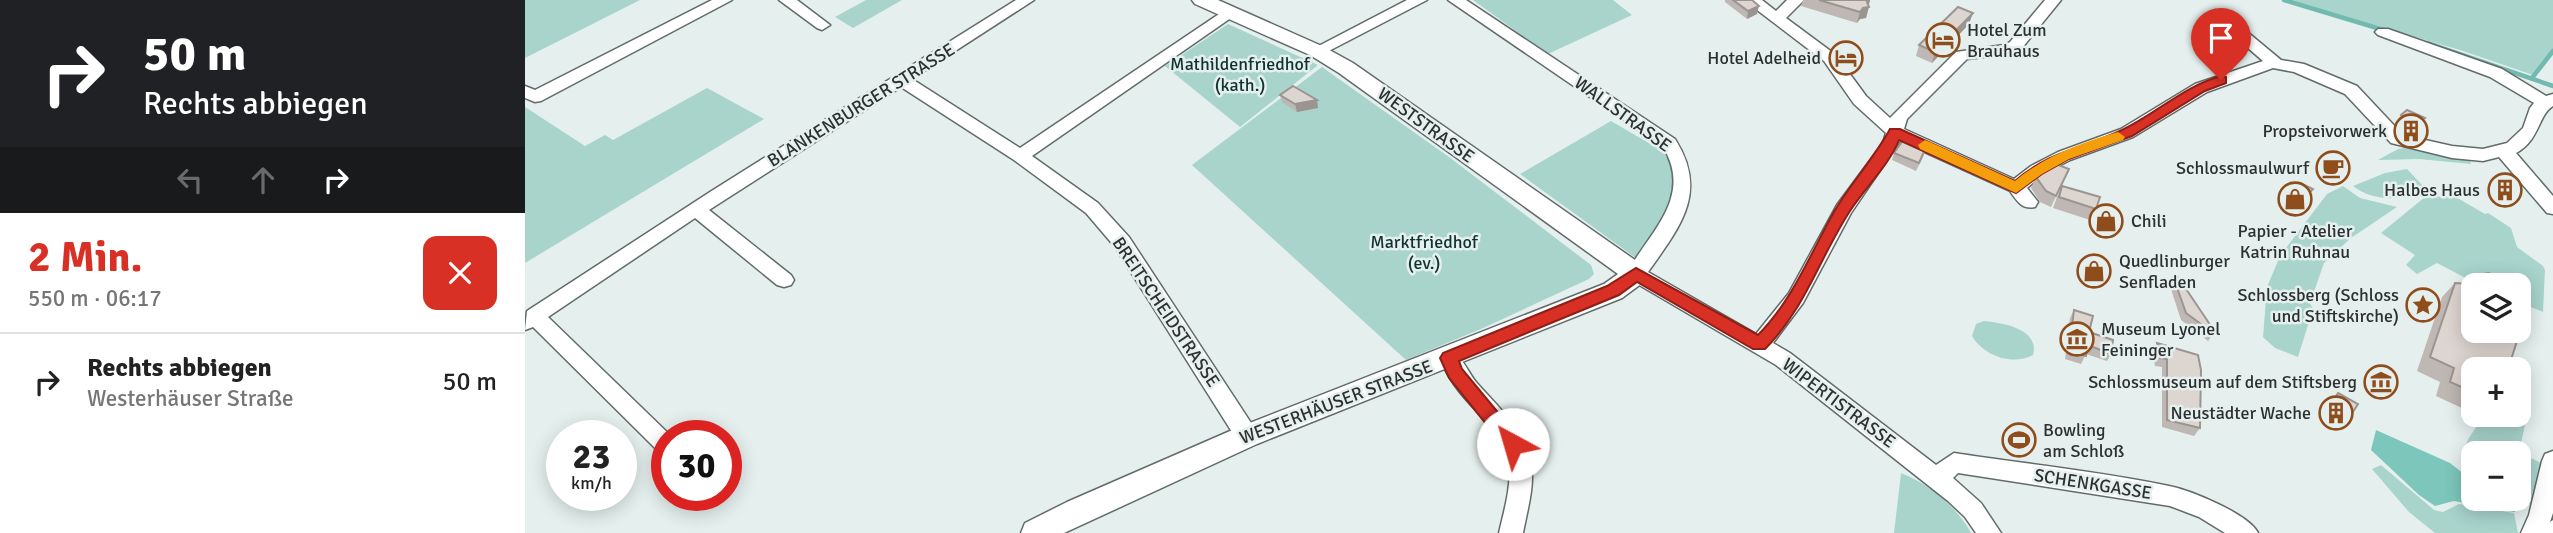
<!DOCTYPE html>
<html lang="de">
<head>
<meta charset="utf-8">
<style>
  :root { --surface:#fff; --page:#f2f2f2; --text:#222; --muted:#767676; --line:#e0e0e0; --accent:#d93025 }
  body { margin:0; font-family:Signika,sans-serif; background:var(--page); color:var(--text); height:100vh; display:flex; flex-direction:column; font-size:26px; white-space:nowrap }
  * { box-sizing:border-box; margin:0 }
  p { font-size:23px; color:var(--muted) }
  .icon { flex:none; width:38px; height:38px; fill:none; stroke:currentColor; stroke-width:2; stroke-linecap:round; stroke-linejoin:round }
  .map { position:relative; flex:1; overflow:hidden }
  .drawer { display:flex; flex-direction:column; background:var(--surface); width:525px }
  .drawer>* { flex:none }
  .hud { background:#202124; color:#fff; overflow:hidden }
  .buttons { position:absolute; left:1936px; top:273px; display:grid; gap:14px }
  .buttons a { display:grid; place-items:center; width:70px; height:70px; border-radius:14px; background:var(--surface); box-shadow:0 4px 18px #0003; font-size:35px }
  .speed { position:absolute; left:21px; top:420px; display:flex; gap:14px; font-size:35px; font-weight:700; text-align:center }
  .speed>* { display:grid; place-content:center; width:91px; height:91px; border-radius:50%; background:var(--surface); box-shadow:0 4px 18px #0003; line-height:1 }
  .speed small { font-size:18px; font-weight:400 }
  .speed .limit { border:10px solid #d22; background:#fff; color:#111 }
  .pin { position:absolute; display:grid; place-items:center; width:60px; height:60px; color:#fff; margin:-72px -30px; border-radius:50% 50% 50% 0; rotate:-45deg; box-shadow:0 0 7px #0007 }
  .pin .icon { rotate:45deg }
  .me { position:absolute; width:77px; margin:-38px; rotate:321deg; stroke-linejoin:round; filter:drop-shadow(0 0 5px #0008) }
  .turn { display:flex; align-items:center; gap:24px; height:147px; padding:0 28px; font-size:32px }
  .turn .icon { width:91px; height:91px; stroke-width:2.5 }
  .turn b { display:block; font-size:49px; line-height:60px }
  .lanes { display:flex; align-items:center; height:66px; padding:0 28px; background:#0003; justify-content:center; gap:35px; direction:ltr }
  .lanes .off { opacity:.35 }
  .round { display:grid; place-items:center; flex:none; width:74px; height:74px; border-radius:14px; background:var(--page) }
  .summary { display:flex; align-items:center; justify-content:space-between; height:119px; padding:0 28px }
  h1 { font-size:42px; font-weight:700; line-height:52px; color:var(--accent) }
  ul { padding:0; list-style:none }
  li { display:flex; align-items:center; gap:21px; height:98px; padding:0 28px; border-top:2px solid var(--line) }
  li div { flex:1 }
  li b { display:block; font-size:26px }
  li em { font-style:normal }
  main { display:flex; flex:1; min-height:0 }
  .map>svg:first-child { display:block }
  .green { fill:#a8d4cc }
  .forest { fill:#7dc6bb }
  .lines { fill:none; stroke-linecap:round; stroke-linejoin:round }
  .stream { stroke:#72bab0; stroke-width:4.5 }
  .minor-casing { stroke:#626b69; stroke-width:3 }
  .major-casing { stroke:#626b69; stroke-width:3 }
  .minor { fill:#fff; fill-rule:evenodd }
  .major { fill:#fff; fill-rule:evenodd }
  .wall { fill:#beb7b3 }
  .shaded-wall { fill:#9b9592 }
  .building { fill:#ddd5d0; stroke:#9b9592; stroke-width:2 }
  .route { fill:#d93025; stroke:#8d1f18; stroke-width:2 }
  .slow { fill:#f59e0b }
  .labels { text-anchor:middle; stroke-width:5; stroke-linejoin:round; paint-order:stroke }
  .poi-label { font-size:18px; fill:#2c3030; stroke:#e5f0ee; text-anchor:end }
  .park-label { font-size:18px; fill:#0f332f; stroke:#e5f0ee }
  .street-label { font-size:18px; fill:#2c3030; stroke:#e5f0ee }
</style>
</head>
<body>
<main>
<section class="drawer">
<div class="hud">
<div class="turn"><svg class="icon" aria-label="right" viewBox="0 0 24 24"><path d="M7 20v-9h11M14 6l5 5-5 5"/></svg><div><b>50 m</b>Rechts abbiegen</div></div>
<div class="lanes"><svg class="icon off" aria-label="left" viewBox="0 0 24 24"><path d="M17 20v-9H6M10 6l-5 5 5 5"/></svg><svg class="icon off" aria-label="ahead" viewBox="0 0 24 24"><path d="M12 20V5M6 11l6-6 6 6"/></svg><svg class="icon" aria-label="right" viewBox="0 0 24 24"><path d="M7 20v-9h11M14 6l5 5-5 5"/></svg></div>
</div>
<div class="summary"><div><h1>2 Min.</h1><p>550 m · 06:17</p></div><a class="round" style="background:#d93025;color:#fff"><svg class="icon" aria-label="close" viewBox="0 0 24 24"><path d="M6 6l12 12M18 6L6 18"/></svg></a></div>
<ul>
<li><svg class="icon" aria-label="right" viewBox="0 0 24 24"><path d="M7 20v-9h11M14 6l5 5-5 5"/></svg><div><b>Rechts abbiegen</b><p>Westerhäuser Straße</p></div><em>50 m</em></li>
</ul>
</section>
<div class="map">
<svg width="2028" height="533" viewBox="0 0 2028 533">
  <rect width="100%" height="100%" fill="#e5f0ee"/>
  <!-- green -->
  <g class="green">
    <polygon points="0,0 115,0 0,58"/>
    <polygon points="341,0 377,0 328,28 310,17"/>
    <polygon points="948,0 1088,0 1107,15 1023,54"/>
    <polygon points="1764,0 2028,0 2028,51 2008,75 1935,50"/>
    <polygon points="703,24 793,65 715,127 640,66"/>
    <polygon points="797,67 924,157 1066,265 1069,274 1064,279 956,329 881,360 667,165"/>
    <polygon points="182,88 239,119 0,263 0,107 60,146 80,135 88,140"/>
    <polygon points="1086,121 1134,149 1151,166 1152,191 1115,261 995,174"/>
    <polygon points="1880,148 1945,160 1946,164 1894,159 1853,160 1873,149"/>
    <path d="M1882 169 1898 186H1884L1875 192 1879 196C1862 201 1842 197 1828 186L1860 173Z"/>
    <polygon points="1818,186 1835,198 1872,207 1826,238 1799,263 1785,303 1788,309 1773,357 1750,348 1738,337 1742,287 1755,256 1802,194"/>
    <polygon points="1929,196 1960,214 1963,213 1986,228 1992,247 2018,266 2020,270 2018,312 1993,302 1993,285 1954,285 1912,263 1892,274 1881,265 1890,255 1856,233 1900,197"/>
    <path d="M1459 321C1478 323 1515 329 1508 355 1487 366 1459 356 1447 336L1451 324Z"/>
    <path d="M1993 374 2005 379 2002 416 1994 452 2016 463 2006 505 1992 499 1993 453H1948V477C1923 460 1948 432 1960 415H1993Z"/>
    <polygon points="1856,465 1909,510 1918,512 1934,504 1989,513 1993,533 1910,533 1884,512 1847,469"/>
    <path d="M1376 473C1403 483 1432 507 1446 533H1369Z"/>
  </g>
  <!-- forest -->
  <polygon class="forest" points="1851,430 1925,463 1948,481 1948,499 1975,499 1989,508 1990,512 1929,501 1910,506 1894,495 1846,450"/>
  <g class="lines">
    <!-- stream -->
    <g class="stream">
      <polyline points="1759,0 1862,31"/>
      <polyline points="1902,43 2028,86"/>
      <polyline points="2007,78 2028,51"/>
    </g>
    <defs>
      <g id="minor">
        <polygon points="187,0 207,0 16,101 10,102 0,98 0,86 10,90"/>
        <polygon points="254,0 272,0 305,25 297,30 292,28"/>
        <polygon points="491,0 509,0 387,79 495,148 700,10 705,8 713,13 507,156 573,203 604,237 730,429 733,436 730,443 722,445 714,443 590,247 561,213 489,160 376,87 184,210 266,275 269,280 266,285 259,287 252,285 170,218 23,317 146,436 142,436 142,467 134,465 130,448 8,327 0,330 2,311 185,192"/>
        <polygon points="882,0 902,0 798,54 792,56 784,51"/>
        <path d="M923 0H941L1150 139C1184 192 1155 227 1123 272L1231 334 1264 293 1312 205 1358 143 1361 133 1329 104 1299 61 1219 0H1237L1251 11 1262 0H1279L1261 18 1311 55 1341 96 1365 118 1431 52 1479 45 1485 42 1520 0H1536L1497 48 1483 54 1442 59 1382 119 1379 129 1489 179 1506 166 1533 152 1596 129 1670 84 1738 61 1693 22 1690 19 1698 14 1703 16 1756 60 1779 64 1832 86 1878 135 1927 146 1958 149 1982 143 1998 128 2005 108 2009 103 1965 77 1853 35 1850 32 1853 29H1863L1977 69 2021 96 2028 94V106C2013 115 2015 140 1991 153L2028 196V214L2022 213 1974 157 1958 161 1927 158 1866 143 1820 94 1769 72 1748 68 1682 92 1608 137 1545 160 1518 174 1502 188 1513 202 1510 207C1497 210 1492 201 1485 191L1375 141 1326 213 1278 303 1248 343 1265 353 1411 465 1429 453C1500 464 1573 471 1644 486 1665 490 1724 514 1733 533H1700L1674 517 1645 506 1433 473 1428 478 1456 503 1476 533H1451L1440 517 1423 501 1251 365 1104 279 1101 274C1124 233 1169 197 1138 147Z"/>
        <path d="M924 350C936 354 943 372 951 382 971 405 1001 431 1006 463 1010 485 1002 511 998 533H974C979 511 987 485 984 462 980 435 950 412 934 391 926 381 920 370 914 358L917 352Z"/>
        <polygon points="2028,451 2028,513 2025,522 2028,520 2028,533 1996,533 2004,515 2017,461 2020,454"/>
      </g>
      <polygon id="major" points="667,0 693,0 799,47 828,63 1120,267 1123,274 1120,281 1097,298 732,444 539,533 496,533 500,523 542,502 712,428 1079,284 1093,274 814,73 785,55 670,4"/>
    </defs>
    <!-- minor casing -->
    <use href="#minor" class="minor-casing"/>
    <!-- major casing -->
    <use href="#major" class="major-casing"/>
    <!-- minor -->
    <use href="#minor" class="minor"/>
    <!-- major -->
    <use href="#major" class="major"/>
  </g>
  <!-- wall -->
  <g class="wall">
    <polygon points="1200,0 1227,0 1232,14 1222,19 1200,2"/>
    <polygon points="1278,0 1345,0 1341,18 1335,19 1332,23 1276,6"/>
    <polygon points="1444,24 1407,63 1391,56 1394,45"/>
    <polygon points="755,95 792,100 793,108 772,112 757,102"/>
    <polygon points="1876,115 1894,126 1883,133 1870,123"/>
    <polygon points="1369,153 1399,155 1391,171 1367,160"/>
    <polygon points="1544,169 1526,207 1515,202 1506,188 1511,177"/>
    <polygon points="1537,186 1571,209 1565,220 1528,208 1532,197"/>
    <polygon points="1782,196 1767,212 1755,206 1760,198"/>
    <polygon points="1951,276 1948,401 1939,409 1911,396 1915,382 1892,371 1917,297 1930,283 1944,284"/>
    <polygon points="1649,279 1690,332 1683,341 1656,320 1645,286"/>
    <polygon points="1549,310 1564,332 1586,354 1582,361 1561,354 1556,364 1540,359 1545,318"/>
    <polygon points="1632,343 1673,355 1675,428 1669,436 1637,427 1637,367 1630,366 1627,351"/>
    <polygon points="1813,393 1822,421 1815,429 1797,415 1806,400"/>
  </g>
  <!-- shaded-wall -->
  <g class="shaded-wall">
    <polygon points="1344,0 1345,0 1343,7 1344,7 1341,18 1335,19 1332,23 1335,12"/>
    <polygon points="1234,6 1232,14 1222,19 1223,11"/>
    <polygon points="1448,13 1444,24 1407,63 1410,52"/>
    <polygon points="792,100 793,108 772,112 770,104"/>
    <polygon points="1900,118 1894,126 1883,133 1889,126"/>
    <polygon points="1788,189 1782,196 1767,212 1773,204"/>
  </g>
  <!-- building -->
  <g class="building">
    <polygon points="1208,0 1227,0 1234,6 1223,11"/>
    <polygon points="1294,0 1344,0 1342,2 1344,7 1338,8 1335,12"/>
    <polygon points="1433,7 1448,13 1410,52 1394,45"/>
    <polygon points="768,86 792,100 770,104 755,95"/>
    <polygon points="1882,110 1900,118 1889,126 1876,115"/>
    <polygon points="1379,139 1401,147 1394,163 1369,153"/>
    <polygon points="1528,163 1544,169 1531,196 1521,191 1511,177"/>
    <polygon points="1775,183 1788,189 1773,204 1760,198"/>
    <polygon points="1537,186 1575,197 1571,209 1534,197"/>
    <polygon points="1963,273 1982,280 1985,285 1948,285 1948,331 1993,331 1993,305 2001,313 1983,369 1948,369 1948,392 1925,382 1929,368 1905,357 1930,283 1949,284 1951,276"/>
    <polygon points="1653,277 1690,332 1688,333 1661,313 1649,279"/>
    <polygon points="1549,310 1568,316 1564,332 1588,340 1586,354 1563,345 1561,356 1544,351"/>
    <polygon points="1632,343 1673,355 1676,370 1675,428 1642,420 1642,359 1635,358"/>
    <polygon points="1813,393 1833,404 1822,421 1804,407"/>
  </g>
  <!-- route -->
  <path class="route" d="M1696 76 1701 77V83L1680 91 1607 136 1544 159 1517 174 1491 193 1374 140C1364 165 1340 188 1325 211 1295 257 1280 309 1240 349H1228L1112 282 1094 295 934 361 937 369 995 439 997 444 995 450 988 452 982 450 924 378 915 358 918 353 1082 286 1111 268 1233 335C1268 300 1286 252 1310 210 1327 182 1349 158 1365 129H1375L1490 181C1526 150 1557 149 1597 130 1631 114 1659 86 1696 76Z"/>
  <!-- slow -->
  <path class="slow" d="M1593 132 1600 137 1598 140 1544 159 1517 174 1491 193 1395 149 1393 145 1400 140 1405 142 1490 181C1520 156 1555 143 1593 132Z"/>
  <!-- icons -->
  <defs>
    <symbol id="hotel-ring" viewBox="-11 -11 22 22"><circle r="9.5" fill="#e5f0ee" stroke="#904d1c" stroke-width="1.5"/><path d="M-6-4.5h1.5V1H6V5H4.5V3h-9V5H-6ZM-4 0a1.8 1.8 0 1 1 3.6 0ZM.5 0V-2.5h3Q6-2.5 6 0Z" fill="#904d1c"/></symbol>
    <symbol id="building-ring" viewBox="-11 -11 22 22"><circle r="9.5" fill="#e5f0ee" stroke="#904d1c" stroke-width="1.5"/><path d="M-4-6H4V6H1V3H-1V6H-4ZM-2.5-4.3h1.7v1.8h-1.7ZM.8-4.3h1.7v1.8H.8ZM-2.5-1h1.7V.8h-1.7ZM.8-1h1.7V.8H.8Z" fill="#904d1c"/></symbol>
    <symbol id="cafe-ring" viewBox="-11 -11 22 22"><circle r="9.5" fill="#e5f0ee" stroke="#904d1c" stroke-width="1.5"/><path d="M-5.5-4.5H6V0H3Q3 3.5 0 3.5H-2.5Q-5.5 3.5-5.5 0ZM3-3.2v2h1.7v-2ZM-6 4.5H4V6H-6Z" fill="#904d1c"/></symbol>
    <symbol id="shop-ring" viewBox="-11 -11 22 22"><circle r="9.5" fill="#e5f0ee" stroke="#904d1c" stroke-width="1.5"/><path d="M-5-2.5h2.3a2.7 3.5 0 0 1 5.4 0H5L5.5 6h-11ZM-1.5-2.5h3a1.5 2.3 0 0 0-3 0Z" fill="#904d1c"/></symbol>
    <symbol id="sight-ring" viewBox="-11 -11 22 22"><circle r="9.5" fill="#e5f0ee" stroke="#904d1c" stroke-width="1.5"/><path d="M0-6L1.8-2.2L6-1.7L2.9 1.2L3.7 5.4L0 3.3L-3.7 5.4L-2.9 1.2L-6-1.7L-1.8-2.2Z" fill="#904d1c"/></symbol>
    <symbol id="museum-ring" viewBox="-11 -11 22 22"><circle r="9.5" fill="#e5f0ee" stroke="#904d1c" stroke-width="1.5"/><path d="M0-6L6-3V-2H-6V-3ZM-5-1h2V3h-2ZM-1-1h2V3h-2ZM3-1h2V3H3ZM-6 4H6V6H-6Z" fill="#904d1c"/></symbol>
    <symbol id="stadium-ring" viewBox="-11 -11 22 22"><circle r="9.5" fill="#e5f0ee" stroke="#904d1c" stroke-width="1.5"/><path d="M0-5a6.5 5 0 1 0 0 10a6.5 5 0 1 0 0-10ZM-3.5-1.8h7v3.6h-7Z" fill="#904d1c"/></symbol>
  </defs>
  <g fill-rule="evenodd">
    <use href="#hotel-ring" x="1399" y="21" width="38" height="38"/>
    <use href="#hotel-ring" x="1302" y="39" width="38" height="38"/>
    <use href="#building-ring" x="1867" y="112" width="38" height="38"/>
    <use href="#cafe-ring" x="1789" y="149" width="38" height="38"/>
    <use href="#building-ring" x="1961" y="171" width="38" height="38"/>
    <use href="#shop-ring" x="1751" y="180" width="38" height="38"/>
    <use href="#shop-ring" x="1562" y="202" width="38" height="38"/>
    <use href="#shop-ring" x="1550" y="252" width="38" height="38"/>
    <use href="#sight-ring" x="1879" y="286" width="38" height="38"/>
    <use href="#museum-ring" x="1533" y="320" width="38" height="38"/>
    <use href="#museum-ring" x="1837" y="363" width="38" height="38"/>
    <use href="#building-ring" x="1792" y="394" width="38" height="38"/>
    <use href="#stadium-ring" x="1475" y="421" width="38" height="38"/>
  </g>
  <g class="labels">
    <!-- poi labels -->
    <g class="poi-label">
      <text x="1442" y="36" text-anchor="start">Hotel Zum<tspan x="1442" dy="21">Brauhaus</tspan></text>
      <text x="1296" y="64">Hotel Adelheid</text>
      <text x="1862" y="137">Propsteivorwerk</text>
      <text x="1784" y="174">Schlossmaulwurf</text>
      <text x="1955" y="196">Halbes Haus</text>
      <text x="1606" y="227" text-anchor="start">Chili</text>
      <text x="1770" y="237" text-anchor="middle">Papier - Atelier<tspan x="1770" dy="21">Katrin Ruhnau</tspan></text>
      <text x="1594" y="267" text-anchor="start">Quedlinburger<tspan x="1594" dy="21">Senfladen</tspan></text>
      <text x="1874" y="301">Schlossberg (Schloss<tspan x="1874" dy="21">und Stiftskirche)</tspan></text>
      <text x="1576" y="335" text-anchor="start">Museum Lyonel<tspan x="1576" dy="21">Feininger</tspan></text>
      <text x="1832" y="388">Schlossmuseum auf dem Stiftsberg</text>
      <text x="1786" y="419">Neustädter Wache</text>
      <text x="1518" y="436" text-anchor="start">Bowling<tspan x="1518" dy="21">am Schloß</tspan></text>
    </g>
    <!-- park labels -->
    <g class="park-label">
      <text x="715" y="70">Mathildenfriedhof<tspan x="715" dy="21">(kath.)</tspan></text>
      <text x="899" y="248">Marktfriedhof<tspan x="899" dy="21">(ev.)</tspan></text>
    </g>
    <!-- street labels -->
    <g class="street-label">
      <text transform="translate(336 105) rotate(-32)" y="6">BLANKENBURGER STRASSE</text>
      <text transform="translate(1098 114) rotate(36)" y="6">WALLSTRASSE</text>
      <text transform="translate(901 125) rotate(36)" y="6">WESTSTRASSE</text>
      <text transform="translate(641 312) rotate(56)" y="6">BREITSCHEIDSTRASSE</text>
      <text transform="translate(811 402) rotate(-21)" y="6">WESTERHÄUSER STRASSE</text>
      <text transform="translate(1314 403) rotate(37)" y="6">WIPERTISTRASSE</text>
      <text transform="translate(1568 484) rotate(9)" y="6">SCHENKGASSE</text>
    </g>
  </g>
</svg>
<div class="buttons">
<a><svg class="icon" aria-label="layers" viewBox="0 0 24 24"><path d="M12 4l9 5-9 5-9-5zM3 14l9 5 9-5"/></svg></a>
<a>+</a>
<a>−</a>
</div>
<div class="speed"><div>23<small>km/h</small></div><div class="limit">30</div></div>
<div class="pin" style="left:1696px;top:80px;background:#d93025"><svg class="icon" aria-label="arrive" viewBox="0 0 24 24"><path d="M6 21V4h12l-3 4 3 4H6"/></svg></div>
<svg class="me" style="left:988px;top:444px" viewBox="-20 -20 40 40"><circle r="19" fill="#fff"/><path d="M0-13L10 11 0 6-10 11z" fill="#d93025"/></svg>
</div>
</main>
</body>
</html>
